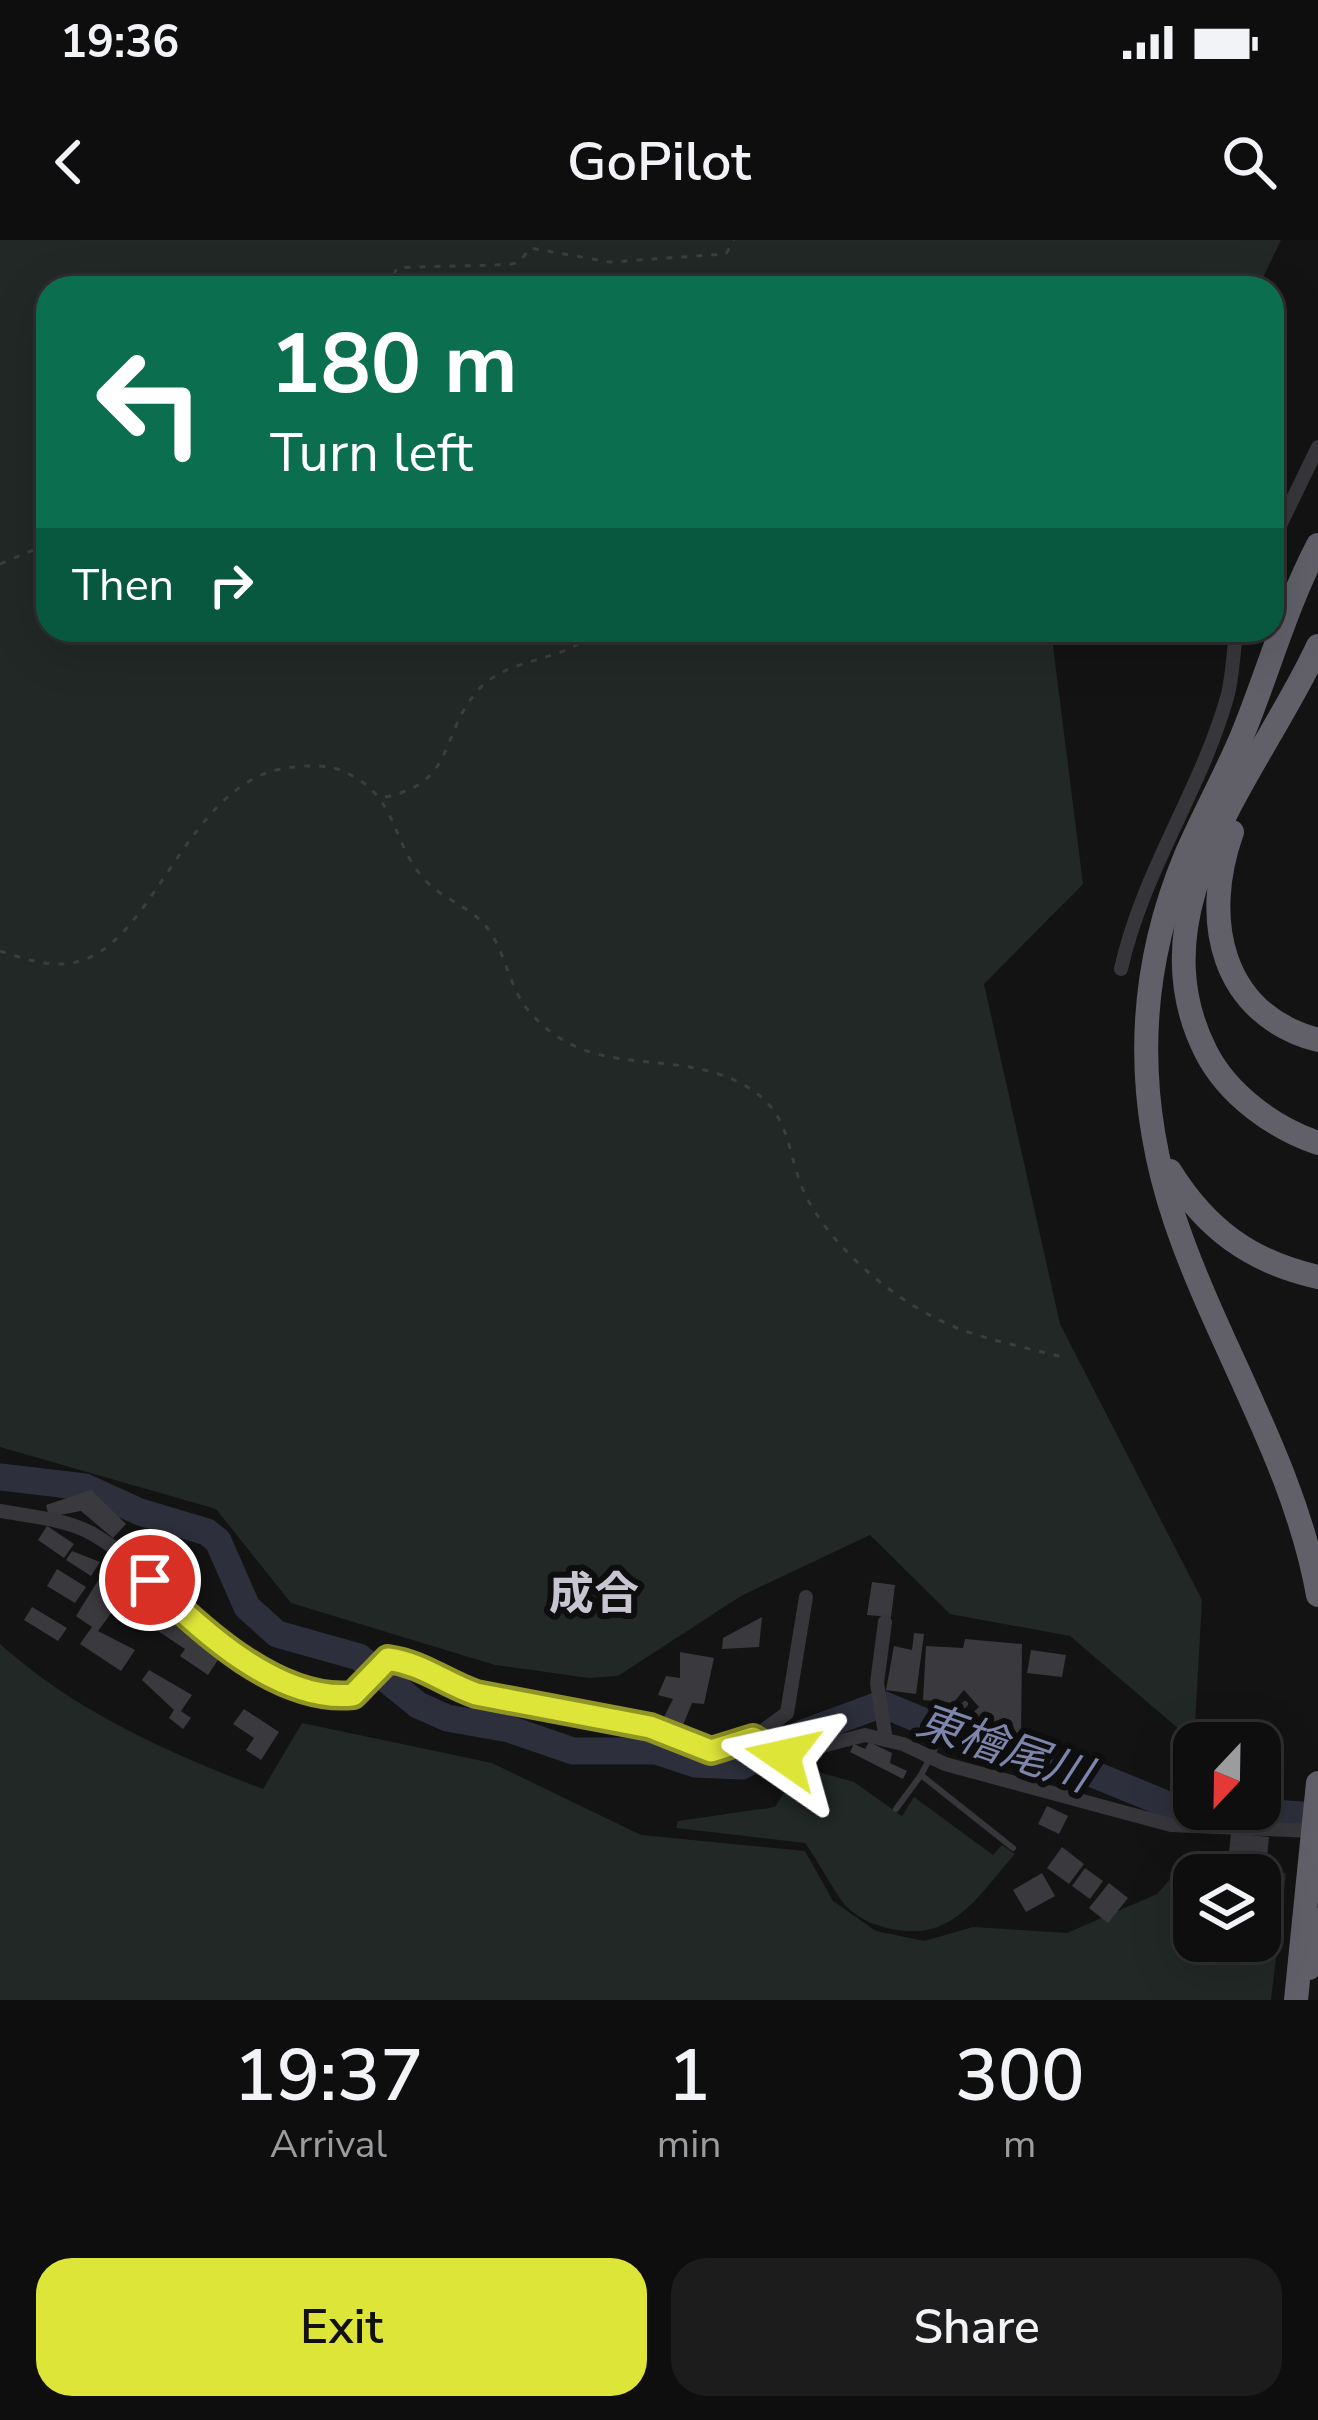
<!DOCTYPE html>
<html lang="en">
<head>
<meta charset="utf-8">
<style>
  :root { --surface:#0e0e0f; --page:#1c1c1d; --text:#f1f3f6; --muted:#9b9c9e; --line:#2e2e2f; --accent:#dee539 }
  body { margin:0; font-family:"Nunito Sans","Noto Sans JP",sans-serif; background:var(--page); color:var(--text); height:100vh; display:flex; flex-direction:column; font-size:45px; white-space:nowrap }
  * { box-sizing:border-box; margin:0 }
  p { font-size:39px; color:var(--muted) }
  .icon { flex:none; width:66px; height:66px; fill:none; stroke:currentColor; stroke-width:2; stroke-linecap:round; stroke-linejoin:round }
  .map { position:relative; height:1760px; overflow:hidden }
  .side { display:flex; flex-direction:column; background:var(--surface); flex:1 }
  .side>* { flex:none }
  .banner { position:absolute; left:36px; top:36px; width:1248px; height:366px; border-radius:36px; box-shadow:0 12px 48px #0002,0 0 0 3px var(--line); background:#0b6e4f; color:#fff; overflow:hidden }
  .needle { width:78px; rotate:202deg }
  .buttons { position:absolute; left:1173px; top:1482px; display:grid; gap:24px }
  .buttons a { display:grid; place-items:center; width:108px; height:108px; border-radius:24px; background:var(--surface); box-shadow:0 12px 48px #0002,0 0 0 3px var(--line); font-size:60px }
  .pin { position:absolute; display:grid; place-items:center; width:102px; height:102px; color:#fff; margin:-51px; border:6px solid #fff; border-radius:50%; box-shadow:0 3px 12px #0007 }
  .me { position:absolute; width:132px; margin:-66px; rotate:281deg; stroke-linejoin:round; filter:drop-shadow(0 0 9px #0008) }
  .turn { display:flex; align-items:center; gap:42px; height:252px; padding:0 36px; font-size:54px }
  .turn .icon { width:156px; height:156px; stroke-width:2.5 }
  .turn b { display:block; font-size:84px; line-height:102px }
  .then { display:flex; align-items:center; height:114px; padding:0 36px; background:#0003; gap:24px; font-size:45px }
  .eta { display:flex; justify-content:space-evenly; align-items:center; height:204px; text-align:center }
  .eta b { font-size:72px; font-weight:600; line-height:84px }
  .action { display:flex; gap:24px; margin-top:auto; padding:24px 36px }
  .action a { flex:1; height:138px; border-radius:36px; background:var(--accent); color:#111; font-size:48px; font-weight:600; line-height:138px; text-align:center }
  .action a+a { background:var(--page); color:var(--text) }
  .status { display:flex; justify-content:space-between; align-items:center; height:84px; padding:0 60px; background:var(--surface); direction:ltr }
  .status svg { height:33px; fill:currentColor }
  header { display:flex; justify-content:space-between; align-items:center; height:156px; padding:0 36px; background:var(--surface); font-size:54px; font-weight:600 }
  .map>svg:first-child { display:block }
  .green { fill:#212825; fill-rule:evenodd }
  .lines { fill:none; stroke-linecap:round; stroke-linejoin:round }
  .river { stroke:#2d303c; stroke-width:27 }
  .building { fill:#3a3a3e }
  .path { stroke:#3c3c42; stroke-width:3; stroke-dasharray:6 9; stroke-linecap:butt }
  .service { stroke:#37363b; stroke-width:6 }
  .minor { stroke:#37363b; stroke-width:14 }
  .motorway { stroke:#616069; stroke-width:24 }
  .motorway-bridge { stroke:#616069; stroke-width:24 }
  .route-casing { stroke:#909525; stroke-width:30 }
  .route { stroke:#dee539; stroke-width:21 }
  .labels { text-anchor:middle; stroke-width:12; stroke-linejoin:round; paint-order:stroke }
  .neighbourhood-label { font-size:45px; font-weight:bold; fill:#c7c6d0; stroke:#0e0e0f }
  .water-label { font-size:45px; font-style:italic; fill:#7e85ad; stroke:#0e0e0f }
</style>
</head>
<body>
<div class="status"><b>19:36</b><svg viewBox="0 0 49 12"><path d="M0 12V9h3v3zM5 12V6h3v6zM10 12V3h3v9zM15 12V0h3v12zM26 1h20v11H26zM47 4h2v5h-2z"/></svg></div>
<header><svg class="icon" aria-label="back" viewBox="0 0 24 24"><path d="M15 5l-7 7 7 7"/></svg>GoPilot<svg class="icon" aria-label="search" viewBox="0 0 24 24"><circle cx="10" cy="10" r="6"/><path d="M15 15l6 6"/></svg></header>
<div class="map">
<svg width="1318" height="1760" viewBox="0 0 1318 1760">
  <rect width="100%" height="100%" fill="#131314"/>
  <!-- green -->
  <g class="green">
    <polygon points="0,0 1281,0 1258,48 48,48 48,390 1051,390 1083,644 984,744 1060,1084 1202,1360 1194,1502 1070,1396 950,1374 870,1295 741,1356 618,1436 589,1438 495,1425 291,1363 216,1269 0,1207"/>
    <path d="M0 1404C78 1473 166 1512 263 1549L302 1483 492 1523 641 1595 805 1611 833 1661 876 1691 924 1701 973 1687 1067 1693 1157 1654 1187 1620 1286 1633 1271 1760H0ZM1194 1635H1260V1701H1194Z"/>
    <path d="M800 1527 854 1542 902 1576 914 1557 993 1615 1002 1605 1015 1614C980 1653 955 1700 897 1690 878 1687 860 1680 846 1666 837 1657 817 1619 805 1603L676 1588 678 1581 775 1567Z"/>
  </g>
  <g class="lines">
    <!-- river -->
    <polyline class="river" points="0,1237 85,1247 140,1272 207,1292 218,1301 247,1367 277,1394 359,1417 418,1465 447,1478 509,1489 573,1511 656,1511 695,1524 742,1526 803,1493 882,1464 971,1501 1071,1525 1171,1566 1318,1576"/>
  </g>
  <!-- building -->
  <g class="building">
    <polygon points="91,1250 126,1284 113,1298 81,1271 49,1277 46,1265"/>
    <polygon points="47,1286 74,1304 64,1318 38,1300"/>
    <polygon points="72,1311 100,1322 91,1336 66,1320"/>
    <polygon points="114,1319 141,1340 133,1350 140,1356 134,1364 125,1357 119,1365 101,1354 117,1365 98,1391 135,1410 121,1431 80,1404 92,1387 76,1376 99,1339 111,1342 102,1335"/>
    <polygon points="57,1329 86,1347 75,1363 47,1346"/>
    <polygon points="872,1342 895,1345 891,1377 867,1375"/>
    <polygon points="32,1367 67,1388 58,1401 24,1380"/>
    <polygon points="167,1377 225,1409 208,1435 180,1416 185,1409 158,1391"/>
    <polygon points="762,1377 759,1407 722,1409 723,1398"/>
    <polygon points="914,1393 924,1394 916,1454 886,1450 894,1406 912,1410"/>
    <polygon points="965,1399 1022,1404 1021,1498 966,1495 966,1479 979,1467 964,1450 953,1463 923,1460 926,1406 963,1408"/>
    <polygon points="1031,1410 1066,1415 1062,1437 1027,1433"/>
    <polygon points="680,1412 714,1418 704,1464 692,1463 679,1495 661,1483 673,1459 658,1455 666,1436 680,1438"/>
    <polygon points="149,1430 192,1455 181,1471 191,1478 183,1489 169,1478 174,1470 142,1440"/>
    <polygon points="244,1469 279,1492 261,1520 246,1510 254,1498 233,1484"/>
    <polygon points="869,1502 892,1513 890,1523 907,1531 903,1539 850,1512 854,1504 865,1509"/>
    <polygon points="1047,1566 1068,1576 1059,1594 1038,1584"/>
    <polygon points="1231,1593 1269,1597 1267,1617 1229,1613"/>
    <polygon points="1062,1607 1084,1624 1069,1644 1047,1628"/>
    <polygon points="1085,1628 1103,1641 1090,1659 1072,1646"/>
    <polygon points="1042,1633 1055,1656 1026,1672 1013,1650"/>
    <polygon points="1109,1643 1128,1658 1108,1683 1089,1668"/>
  </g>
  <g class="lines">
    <!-- path -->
    <g class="path">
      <path d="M387 48 397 28C416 26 511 26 516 23 522 20 526 13 530 8L609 22 726 14 734 0"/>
      <polyline points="0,324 48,304"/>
      <path d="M385 557C457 543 439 493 479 449 511 415 564 424 596 390"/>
      <path d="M0 711C22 718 47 727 71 723 156 711 185 535 294 527 311 525 332 525 347 533 398 557 391 602 424 639 443 660 471 666 488 689 506 713 509 748 528 770 589 844 672 805 744 845 793 873 785 909 804 952 831 1009 899 1065 957 1088 991 1101 1028 1108 1062 1117"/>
    </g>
    <!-- service -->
    <g class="service">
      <polyline points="921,1535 950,1480 965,1464"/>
      <polyline points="896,1569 921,1535 1013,1608"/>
    </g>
    <!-- minor -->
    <g class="minor">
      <polyline points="1272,302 1318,207"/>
      <path d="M1121 729C1143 630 1202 549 1228 454 1233 433 1233 411 1237 390"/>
      <path d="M0 1271C29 1276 65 1279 91 1293 175 1340 244 1466 353 1455L388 1419C423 1424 444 1443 476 1454L650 1487 711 1511 753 1498 787 1473 806 1357"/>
      <polyline points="885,1382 877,1443 886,1500"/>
      <polyline points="753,1498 783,1516 865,1495 903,1504 945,1524 1171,1585 1314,1591"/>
    </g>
    <!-- motorway -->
    <g class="motorway">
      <path d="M1318 305C1287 364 1269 429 1244 491 1227 533 1204 573 1186 615 1136 735 1134 857 1175 980 1217 1105 1295 1224 1318 1355"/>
      <path d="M1318 406C1260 532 1132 666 1206 812 1228 855 1274 888 1318 903"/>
      <path d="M1232 592C1201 679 1220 774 1318 800"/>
      <path d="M1170 931C1206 989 1251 1022 1318 1037"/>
      <polyline points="1309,1728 1318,1680"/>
    </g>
    <!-- motorway-bridge -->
    <polyline class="motorway-bridge" points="1296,1760 1318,1543"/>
  </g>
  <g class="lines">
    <defs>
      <path id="route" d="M150 1340C200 1390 279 1463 353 1455L388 1419C423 1424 444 1443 476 1454L650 1487 711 1511 753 1498 783 1516"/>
    </defs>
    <!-- route casing -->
    <use href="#route" class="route-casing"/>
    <!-- route -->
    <use href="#route" class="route"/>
  </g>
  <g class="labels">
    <!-- neighbourhood labels -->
    <g class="neighbourhood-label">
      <text x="594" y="1369">成合</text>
    </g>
    <!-- water labels -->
    <g class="water-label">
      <text transform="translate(1004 1507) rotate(19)" y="16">東檜尾川</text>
    </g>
  </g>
</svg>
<div class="buttons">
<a><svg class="needle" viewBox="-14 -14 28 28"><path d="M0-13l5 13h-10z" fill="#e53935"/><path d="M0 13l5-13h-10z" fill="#9b9c9e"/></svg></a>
<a><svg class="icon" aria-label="layers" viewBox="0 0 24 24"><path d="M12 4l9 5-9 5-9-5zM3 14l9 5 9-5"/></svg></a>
</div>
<div class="pin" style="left:150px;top:1340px;background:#d93025"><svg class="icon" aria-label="arrive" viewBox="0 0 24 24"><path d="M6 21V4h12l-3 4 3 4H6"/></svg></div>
<svg class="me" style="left:783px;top:1516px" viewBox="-20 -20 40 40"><path d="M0-17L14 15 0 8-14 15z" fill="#dee539" stroke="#fff" stroke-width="4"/></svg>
<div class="banner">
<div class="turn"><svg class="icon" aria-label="left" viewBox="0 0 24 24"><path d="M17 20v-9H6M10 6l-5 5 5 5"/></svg><div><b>180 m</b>Turn left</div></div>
<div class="then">Then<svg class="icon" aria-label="right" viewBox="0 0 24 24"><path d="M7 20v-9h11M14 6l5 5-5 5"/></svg></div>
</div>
</div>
<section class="side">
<div class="eta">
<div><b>19:37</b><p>Arrival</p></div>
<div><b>1</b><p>min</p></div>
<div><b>300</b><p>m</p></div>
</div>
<div class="action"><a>Exit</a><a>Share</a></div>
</section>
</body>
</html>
